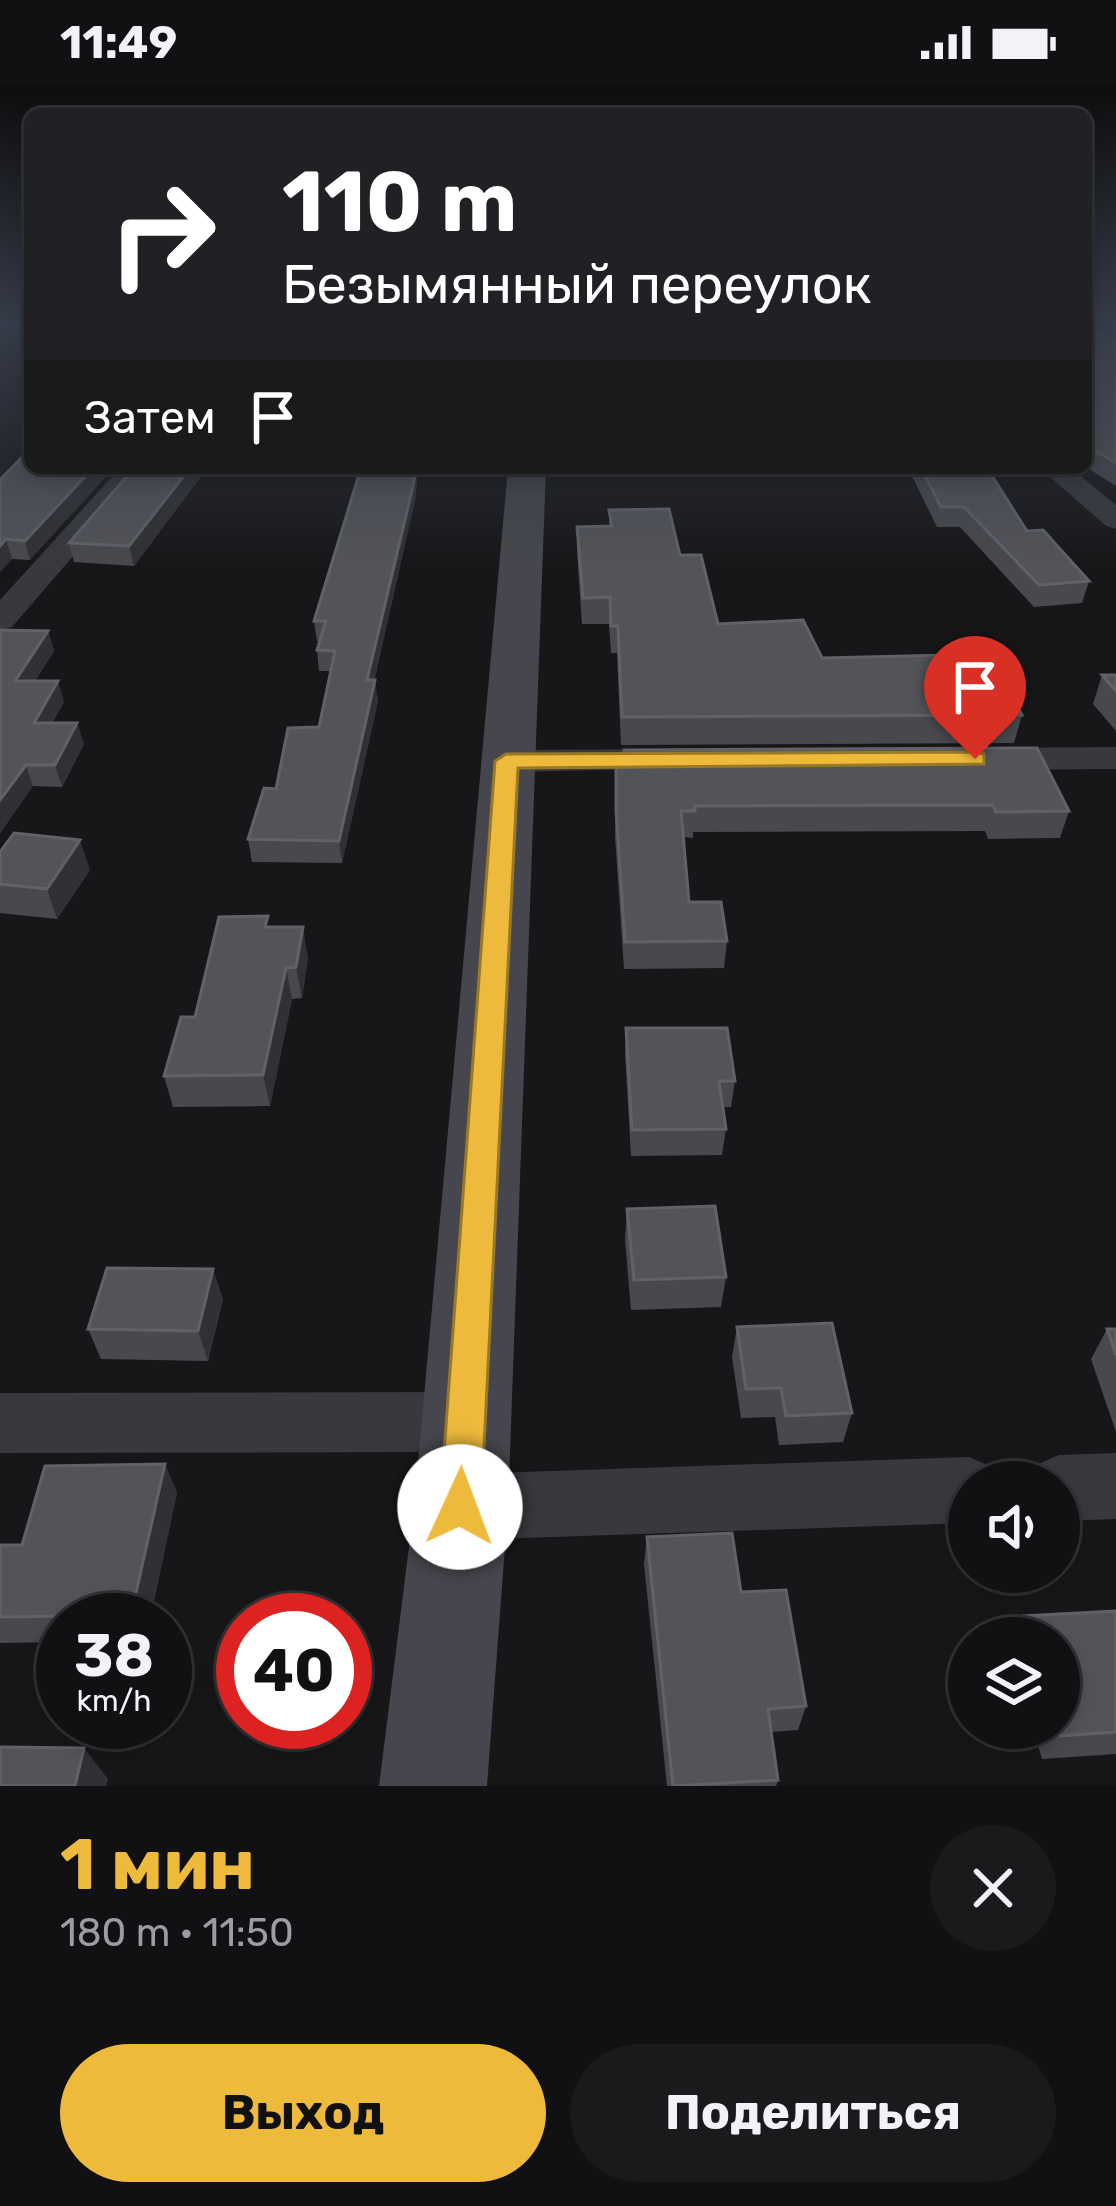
<!DOCTYPE html>
<html lang="ru">
<head>
<meta charset="utf-8">
<style>
  :root { --surface:#111113; --page:#1a1a1c; --text:#f1f3f6; --muted:#9c9da0; --line:#303133; --accent:#edba3b }
  body { margin:0; font-family:Rubik,sans-serif; background:var(--page); color:var(--text); height:100vh; display:flex; flex-direction:column; font-size:45px; white-space:nowrap }
  * { box-sizing:border-box; margin:0 }
  p { font-size:39px; color:var(--muted) }
  .icon { flex:none; width:66px; height:66px; fill:none; stroke:currentColor; stroke-width:2; stroke-linecap:round; stroke-linejoin:round }
  .map { position:relative; height:1702px; overflow:hidden }
  .panel { display:flex; flex-direction:column; background:var(--surface); flex:1 }
  .panel>* { flex:none }
  .top-card { position:absolute; left:24px; top:24px; width:1068px; height:366px; border-radius:18px; box-shadow:0 6px 18px #0003,0 0 0 3px var(--line); background:#202124; color:#fff; overflow:hidden }
  .controls { position:absolute; left:948px; top:1377px; display:grid; gap:24px }
  .controls a { display:grid; place-items:center; width:132px; height:132px; border-radius:50%; background:var(--surface); box-shadow:0 6px 18px #0003,0 0 0 3px var(--line); font-size:60px }
  .speed { position:absolute; left:36px; top:1509px; display:flex; gap:24px; font-size:60px; font-weight:700; text-align:center }
  .speed>* { display:grid; place-content:center; width:156px; height:156px; border-radius:50%; background:var(--surface); box-shadow:0 6px 18px #0003,0 0 0 3px var(--line); line-height:1 }
  .speed small { font-size:30px; font-weight:400 }
  .speed .limit { border:18px solid #d22; background:#fff; color:#111 }
  .pin { position:absolute; display:grid; place-items:center; width:102px; height:102px; color:#fff; margin:-123px -51px; border-radius:50% 50% 50% 0; rotate:-45deg; box-shadow:0 0 12px #0007 }
  .pin .icon { rotate:45deg }
  .me { position:absolute; width:132px; margin:-66px; rotate:2deg; stroke-linejoin:round; filter:drop-shadow(0 0 9px #0008) }
  .turn { display:flex; align-items:center; gap:42px; height:252px; padding:0 60px; font-size:54px }
  .turn .icon { width:156px; height:156px; stroke-width:2.5 }
  .turn b { display:block; font-size:84px; line-height:102px }
  .then { display:flex; align-items:center; height:114px; padding:0 60px; background:#0003; gap:24px; font-size:45px }
  .round { display:grid; place-items:center; flex:none; width:126px; height:126px; border-radius:63px; background:var(--page) }
  .overview { display:flex; align-items:center; justify-content:space-between; height:204px; padding:0 60px }
  h1 { font-size:72px; font-weight:700; line-height:90px; color:var(--accent) }
  .action { display:flex; gap:24px; margin-top:auto; padding:24px 60px }
  .action a { flex:1; height:138px; border-radius:72px; background:var(--accent); color:#111; font-size:48px; font-weight:700; line-height:138px; text-align:center }
  .action a+a { background:var(--page); color:var(--text) }
  .status { display:flex; justify-content:space-between; align-items:center; height:84px; padding:0 60px; background:var(--surface); direction:ltr }
  .status svg { height:33px; fill:currentColor }
  .map>svg:first-child { display:block }
  .lines { fill:none; stroke-linecap:round; stroke-linejoin:round }
  .street { fill:#38393e; fill-rule:evenodd }
  .secondary { fill:#46474e; fill-rule:evenodd }
  .wall { fill:#48494e }
  .shaded-wall { fill:#303134 }
  .building { fill:#535459; stroke:#606268; stroke-width:3 }
  .route { fill:#edba3b; stroke:#9a7926; stroke-width:3 }
</style>
</head>
<body>
<div class="status"><b>11:49</b><svg viewBox="0 0 49 12"><path d="M0 12V9h3v3zM5 12V6h3v6zM10 12V3h3v9zM15 12V0h3v12zM26 1h20v11H26zM47 4h2v5h-2z"/></svg></div>
<div class="map">
<svg width="1116" height="1702" viewBox="0 0 1116 1702">
  <rect width="100%" height="100%" fill="#171719"/>
  <g class="lines">
    <!-- street -->
    <g class="street">
      <polygon points="120,384 149,384 12,543 0,546 0,516"/>
      <polygon points="1040,384 1071,384 1116,421 1116,445 1106,442"/>
      <polygon points="1116,663 1116,685 983,686 964,675 983,664"/>
      <polygon points="683,665 697,668 702,676 697,684 506,688 487,677 506,666"/>
      <polygon points="464,1308 487,1317 496,1338 487,1359 464,1368 0,1369 0,1309"/>
      <polygon points="1116,1369 1116,1435 1059,1437 1059,1398 1028,1398 1036,1381 1059,1371"/>
      <polygon points="969,1373 992,1383 999,1398 969,1398 969,1439 461,1456 437,1447 428,1423 437,1399 461,1390"/>
    </g>
    <!-- secondary -->
    <polygon class="secondary" points="508,384 546,384 508,1423 487,1702 379,1702 414,1423"/>
  </g>
  <!-- wall -->
  <g class="wall">
    <polygon points="1086,243 1089,246 1116,256 1116,402 1086,383"/>
    <polygon points="27,368 30,476 12,475 0,488 0,396"/>
    <polygon points="134,384 207,384 134,482 74,478 69,459"/>
    <polygon points="361,384 418,384 415,416 374,596 378,617 342,779 252,778 248,755 276,705 319,643 330,587 319,587 317,566 319,557 317,557 314,537"/>
    <polygon points="908,384 987,384 1027,447 1089,497 1082,519 1034,523 960,443 937,443"/>
    <polygon points="609,426 680,471 718,540 822,574 963,598 1022,631 1014,659 621,661 617,569 611,569 609,540 582,540 577,468 577,443 609,443"/>
    <polygon points="0,546 48,547 54,567 35,597 64,618 52,639 77,639 84,660 62,703 33,702 0,749"/>
    <polygon points="1102,591 1116,591 1116,647 1093,620"/>
    <polygon points="616,676 1069,727 1060,754 988,755 985,747 693,748 693,754 683,753 689,818 727,857 724,884 624,885 615,752"/>
    <polygon points="0,768 90,786 57,835 0,829"/>
    <polygon points="270,843 308,874 302,914 292,915 270,1022 173,1023 164,992 195,933"/>
    <polygon points="626,944 735,997 731,1023 723,1023 726,1045 722,1071 631,1072 625,970"/>
    <polygon points="627,1125 726,1193 721,1223 631,1226 625,1156"/>
    <polygon points="223,1215 208,1277 101,1275 88,1245"/>
    <polygon points="737,1243 852,1329 843,1358 779,1361 775,1333 741,1334 732,1273"/>
    <polygon points="1107,1245 1116,1245 1116,1348 1091,1275"/>
    <polygon points="177,1408 150,1536 63,1536 63,1558 0,1559 0,1461 22,1461"/>
    <polygon points="647,1453 741,1508 806,1622 798,1646 771,1648 778,1696 776,1702 667,1702 644,1480"/>
    <polygon points="1116,1527 1116,1670 1042,1675 1033,1644 1059,1644 1059,1554 1010,1554 1023,1532"/>
  </g>
  <!-- shaded-wall -->
  <g class="shaded-wall">
    <polygon points="93,384 114,384 30,476 25,457"/>
    <polygon points="190,384 207,384 134,482 129,462"/>
    <polygon points="415,384 418,384 415,416 370,617 367,596"/>
    <polygon points="6,455 12,475 0,488 0,462"/>
    <polygon points="48,547 54,567 21,618 15,597"/>
    <polygon points="375,596 378,617 342,779 339,757"/>
    <polygon points="58,597 64,618 40,660 34,639"/>
    <polygon points="77,639 84,660 62,703 55,681"/>
    <polygon points="26,681 33,702 0,749 0,716"/>
    <polygon points="80,756 90,786 57,835 47,805"/>
    <polygon points="303,843 308,874 302,914 296,883"/>
    <polygon points="286,884 292,915 270,1022 263,991"/>
    <polygon points="213,1185 223,1215 208,1277 198,1247"/>
    <polygon points="165,1380 177,1408 150,1536 134,1536 131,1531"/>
    <polygon points="84,1664 108,1695 106,1702 75,1702"/>
  </g>
  <!-- building -->
  <g class="building">
    <polygon points="1086,243 1089,246 1116,256 1116,379 1086,361"/>
    <polygon points="30,365 30,384 93,384 25,457 6,455 0,462 0,396"/>
    <polygon points="134,384 190,384 129,462 69,459"/>
    <polygon points="361,384 415,384 414,398 367,596 375,596 339,757 248,755 264,704 276,705 288,644 319,643 335,567 317,566 326,537 314,537"/>
    <polygon points="921,384 987,384 1027,447 1043,446 1089,497 1039,501 964,423 941,423"/>
    <polygon points="669,425 680,471 701,471 718,540 803,536 822,574 949,571 963,598 1004,596 1022,631 622,633 618,542 611,542 610,513 583,514 577,443 612,442 609,426"/>
    <polygon points="0,546 48,547 15,597 58,597 34,639 77,639 55,681 26,681 0,716"/>
    <polygon points="1102,591 1116,591 1116,607"/>
    <polygon points="1037,664 1069,727 996,728 993,721 695,722 695,727 681,727 689,818 721,818 727,857 625,858 616,725 616,676 624,676 624,666"/>
    <polygon points="14,749 80,756 47,805 0,800 0,768"/>
    <polygon points="268,832 265,843 303,843 296,883 286,884 263,991 164,992 181,933 195,933 219,833"/>
    <polygon points="626,944 727,944 735,997 719,997 726,1045 632,1046"/>
    <polygon points="715,1122 726,1193 634,1196 627,1125"/>
    <polygon points="107,1184 213,1185 198,1247 88,1245"/>
    <polygon points="832,1239 852,1329 786,1332 781,1304 746,1305 737,1243"/>
    <polygon points="1107,1245 1116,1245 1116,1271"/>
    <polygon points="165,1380 131,1531 0,1533 0,1461 22,1461 45,1382"/>
    <polygon points="732,1449 741,1508 786,1506 806,1622 768,1625 778,1696 673,1702 647,1453"/>
    <polygon points="1116,1527 1116,1648 1060,1652 1057,1644 1059,1644 1059,1554 1030,1554 1023,1532"/>
    <polygon points="0,1663 84,1664 75,1702 0,1702"/>
  </g>
  <!-- sky -->
  <linearGradient id="sky" x2="0" y2="1"><stop stop-color="#0d0d0e"/><stop offset="0.5" stop-color="#363c49"/><stop offset="1" stop-color="#363c49" stop-opacity="0"/></linearGradient>
  <rect width="1116" height="482" fill="url(#sky)"/>
  <!-- route -->
  <polygon class="route" points="975,668 984,670 984,680 518,684 481,1423 475,1437 460,1443 446,1437 440,1423 495,677 506,670"/>
</svg>
<div class="controls">
<a><svg class="icon" aria-label="sound" viewBox="0 0 24 24"><path d="M4 9h4l5-4v14l-5-4H4zM17 9q2 3 0 6"/></svg></a>
<a><svg class="icon" aria-label="layers" viewBox="0 0 24 24"><path d="M12 4l9 5-9 5-9-5zM3 14l9 5 9-5"/></svg></a>
</div>
<div class="speed"><div>38<small>km/h</small></div><div class="limit">40</div></div>
<div class="pin" style="left:975px;top:675px;background:#d93025"><svg class="icon" aria-label="arrive" viewBox="0 0 24 24"><path d="M6 21V4h12l-3 4 3 4H6"/></svg></div>
<svg class="me" style="left:460px;top:1423px" viewBox="-20 -20 40 40"><circle r="19" fill="#fff"/><path d="M0-13L10 11 0 6-10 11z" fill="#edba3b"/></svg>
<div class="top-card">
<div class="turn"><svg class="icon" aria-label="right" viewBox="0 0 24 24"><path d="M7 20v-9h11M14 6l5 5-5 5"/></svg><div><b>110 m</b>Безымянный переулок</div></div>
<div class="then">Затем<svg class="icon" aria-label="arrive" viewBox="0 0 24 24"><path d="M6 21V4h12l-3 4 3 4H6"/></svg></div>
</div>
</div>
<section class="panel">
<div class="overview"><div><h1>1 мин</h1><p>180 m · 11:50</p></div><a class="round"><svg class="icon" aria-label="close" viewBox="0 0 24 24"><path d="M6 6l12 12M18 6L6 18"/></svg></a></div>
<div class="action"><a>Выход</a><a>Поделиться</a></div>
</section>
</body>
</html>
